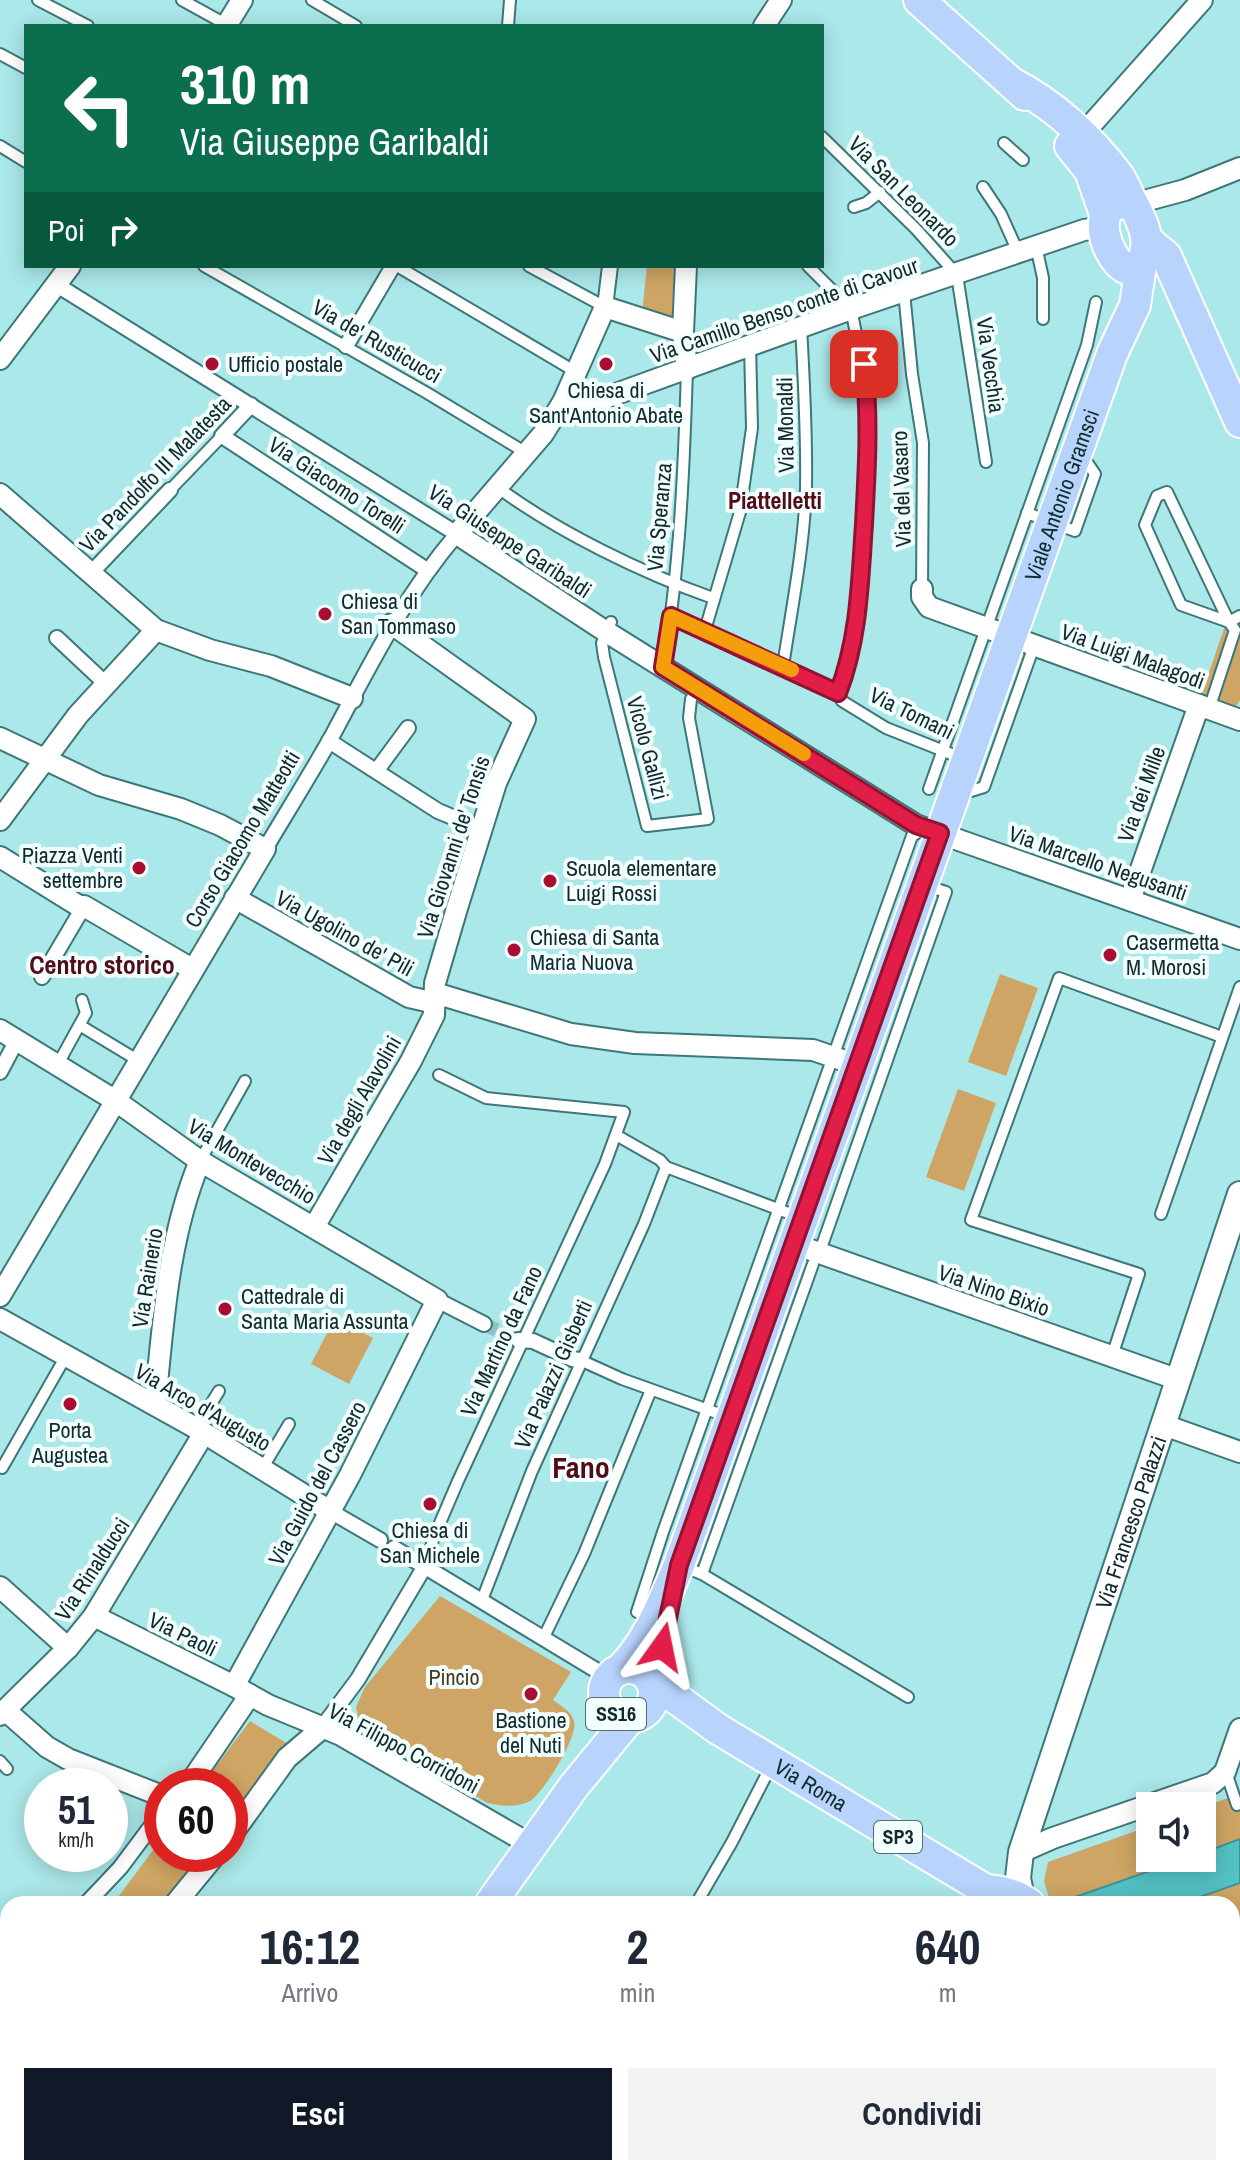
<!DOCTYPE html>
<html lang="it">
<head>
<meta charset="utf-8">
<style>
  :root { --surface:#fff; --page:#f2f2f3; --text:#1f2937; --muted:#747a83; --accent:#111827 }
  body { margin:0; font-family:"Archivo Narrow",sans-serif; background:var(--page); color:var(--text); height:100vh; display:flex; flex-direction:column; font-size:30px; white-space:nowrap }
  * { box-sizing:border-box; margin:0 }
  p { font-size:26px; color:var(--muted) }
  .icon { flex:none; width:44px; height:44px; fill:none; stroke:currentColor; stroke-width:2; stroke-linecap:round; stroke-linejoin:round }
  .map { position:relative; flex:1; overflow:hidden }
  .details { position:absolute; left:0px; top:1896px; width:1240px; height:280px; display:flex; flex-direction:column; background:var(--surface); border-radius:24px 24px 0 0; box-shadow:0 4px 20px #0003 }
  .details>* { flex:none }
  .banner { position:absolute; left:24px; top:24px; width:800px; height:244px; border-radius:0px; box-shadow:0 4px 20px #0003; background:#0b6e4f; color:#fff; overflow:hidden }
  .tools { position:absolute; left:1136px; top:1792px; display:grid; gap:16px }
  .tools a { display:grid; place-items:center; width:80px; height:80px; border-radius:0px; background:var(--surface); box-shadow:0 4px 20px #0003; font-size:40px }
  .speed { position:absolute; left:24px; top:1768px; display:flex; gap:16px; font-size:40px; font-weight:700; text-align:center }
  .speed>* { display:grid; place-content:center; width:104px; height:104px; border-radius:50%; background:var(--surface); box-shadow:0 4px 20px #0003; line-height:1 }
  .speed small { font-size:20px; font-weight:400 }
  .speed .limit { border:12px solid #d22; background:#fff; color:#111 }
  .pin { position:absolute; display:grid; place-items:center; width:68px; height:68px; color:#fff; margin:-34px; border-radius:16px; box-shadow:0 4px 12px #0006 }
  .me { position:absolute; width:88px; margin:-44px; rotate:12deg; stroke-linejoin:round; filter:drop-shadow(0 0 6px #0008) }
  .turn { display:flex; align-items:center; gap:28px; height:168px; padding:0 24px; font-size:36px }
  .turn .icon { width:104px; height:104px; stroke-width:2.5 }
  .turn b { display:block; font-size:56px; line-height:68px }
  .then { display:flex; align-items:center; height:76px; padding:0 24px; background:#0003; gap:16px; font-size:30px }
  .eta { display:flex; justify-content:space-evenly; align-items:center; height:136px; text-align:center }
  .eta b { font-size:48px; font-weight:700; line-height:56px }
  .cta { display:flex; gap:16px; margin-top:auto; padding:16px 24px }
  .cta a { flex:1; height:92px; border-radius:0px; background:var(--accent); color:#fff; font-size:32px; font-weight:700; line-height:92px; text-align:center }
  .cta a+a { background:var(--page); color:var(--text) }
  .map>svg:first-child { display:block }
  .green { fill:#cea564 }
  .water { fill:#53c2c5; stroke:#409497; stroke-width:2 }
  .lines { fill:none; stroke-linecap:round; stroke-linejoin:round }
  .pedestrian-tunnel { stroke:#8cc2c3; stroke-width:14; stroke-dasharray:14 7; stroke-linecap:butt }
  .service-casing { stroke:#3d7778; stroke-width:14 }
  .pedestrian-casing { stroke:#3d7778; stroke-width:18 }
  .minor-casing { stroke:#3d7778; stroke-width:24 }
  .tertiary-casing { stroke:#3d7778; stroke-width:28 }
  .primary-casing { stroke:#fff; stroke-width:34 }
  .service { stroke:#fff; stroke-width:10 }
  .pedestrian { stroke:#fff; stroke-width:14 }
  .minor { stroke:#fff; stroke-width:20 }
  .tertiary { stroke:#fff; stroke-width:24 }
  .primary { stroke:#b8d4fd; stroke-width:30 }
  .route-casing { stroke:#92132f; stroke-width:20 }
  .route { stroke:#e11d48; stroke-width:14 }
  .slow { stroke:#f59e0b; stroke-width:14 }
  .poi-dot { fill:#a70e31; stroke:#f3fefe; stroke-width:3 }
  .labels { text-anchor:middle; stroke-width:8; stroke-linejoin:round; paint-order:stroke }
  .shield { fill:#f3fefe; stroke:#566a6a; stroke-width:2 }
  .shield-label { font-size:20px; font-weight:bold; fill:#122a2b }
  .street-label { font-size:22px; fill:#122a2b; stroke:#f3fefe }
  .poi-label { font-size:22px; fill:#122a2b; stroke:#f3fefe; text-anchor:start }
  .park-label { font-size:22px; fill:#4a3719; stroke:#f3fefe }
  .neighbourhood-label { font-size:24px; font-weight:bold; fill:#530d18; stroke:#f3fefe }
  .quarter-label { font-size:26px; font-weight:bold; fill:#530d18; stroke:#f3fefe }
  .district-label { font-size:30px; font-weight:bold; fill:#530d18; stroke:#f3fefe }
</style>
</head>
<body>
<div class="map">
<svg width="1240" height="2176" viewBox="0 0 1240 2176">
  <rect width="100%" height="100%" fill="#abe8e9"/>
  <!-- green -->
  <g class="green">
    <polygon points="647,266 680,266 678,310 672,318 663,320 642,313"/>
    <polygon points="1240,612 1240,700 1234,709 1201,696 1228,617"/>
    <polygon points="1000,974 1038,988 1006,1076 968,1062"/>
    <polygon points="958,1089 996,1103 964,1191 926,1177"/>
    <polygon points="335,1318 373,1338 349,1384 311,1364"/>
    <path d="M440 1596 571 1672 553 1700C561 1706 571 1711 574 1721 579 1736 543 1793 530 1801 516 1808 502 1806 487 1803L359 1721 356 1707 365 1687Z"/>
    <polygon points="250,1721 288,1744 230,1820 230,1786 201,1786"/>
    <polygon points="1240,1794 1240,1945 1232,1948 1232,1904 1051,1904 1044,1881 1048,1862 1150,1826 1150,1858 1202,1858 1202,1807"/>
    <polygon points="162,1838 162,1854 203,1854 163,1904 113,1904"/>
    <polygon points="8,1954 8,2064 0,2065 0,1957"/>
  </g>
  <!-- water -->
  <g class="water">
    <polygon points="1240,1839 1240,1883 1180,1904 1055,1904 1187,1858 1202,1858 1202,1853"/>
    <polygon points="290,2168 397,2168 373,2176 267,2176"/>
  </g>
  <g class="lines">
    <!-- pedestrian-tunnel -->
    <polyline class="pedestrian-tunnel" points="484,1324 518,1340"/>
    <defs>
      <g id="service">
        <polyline points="38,0 88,26"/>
        <polyline points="182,0 229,26"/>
        <polyline points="312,0 356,26"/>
        <polyline points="508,26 510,0"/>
        <polyline points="0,54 26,68"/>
        <polyline points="822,137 916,229 957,275 986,462"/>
        <polyline points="1004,143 1023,160"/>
        <polyline points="0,146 26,162"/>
        <polyline points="983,187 1001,214 1018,252"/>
        <polyline points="854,207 866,203 880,192"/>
        <polyline points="1036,246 1043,278 1043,319"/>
        <polyline points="204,266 427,393 528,454"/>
        <polyline points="397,266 576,372"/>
        <polyline points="529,266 605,307"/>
        <polyline points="808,266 851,309 866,382 869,438 859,605 848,667 838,693"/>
        <polyline points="904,292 912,374 923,443 922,589"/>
        <path d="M497 487C558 532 642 573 713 598"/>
        <polyline points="170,490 222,436"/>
        <polyline points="1027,513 1075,531 1095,474 1082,455"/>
        <polyline points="671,616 822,684 838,693 842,701 886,728 964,759"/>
        <polyline points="611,622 602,643 604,657 647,826 708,819 689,718 691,699 698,689"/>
        <polyline points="705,630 740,512 752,428 750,345"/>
        <path d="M783 666C792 607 804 547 806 488 807 434 804 380 801 327"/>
        <path d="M663 667C680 568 684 468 687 369"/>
        <polyline points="1209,709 1235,630 1229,622 1167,492 1157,496 1145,525 1181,605 1229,622 1240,616"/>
        <polyline points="959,787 971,791 984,787 1034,646"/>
        <polyline points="929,789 1087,345 1096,302"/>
        <polyline points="81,1026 139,1061"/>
        <polyline points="58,1064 86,1013 82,1000"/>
        <polyline points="616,1135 660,1160 666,1167 799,1217"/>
        <polyline points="200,1161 245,1081"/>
        <polyline points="1161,1214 1240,987"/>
        <polyline points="819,1254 946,892 924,885"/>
        <polyline points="1112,1356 1139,1274 971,1220 1059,978 1222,1037"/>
        <polyline points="580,1360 622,1379 728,1417"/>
        <polyline points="196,1428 219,1391"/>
        <polyline points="2,1468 66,1356"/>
        <polyline points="262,1469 289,1424"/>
        <polyline points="680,1565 702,1574 908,1697"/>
        <polyline points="425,1566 434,1537 458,1481 605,1164 624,1112 486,1098 439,1075"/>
        <polyline points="702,1574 813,1264"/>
        <polyline points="482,1600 532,1471 644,1224 666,1167"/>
        <polyline points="650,1618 637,1612 663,1532 912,836 924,829"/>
        <polyline points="543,1639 584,1554 651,1390"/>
        <polyline points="0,1761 7,1769"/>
        <polyline points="1226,1772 1237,1805"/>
        <polyline points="696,1904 732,1842 772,1764"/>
      </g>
      <g id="pedestrian">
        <path d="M57 285 457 534C404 596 369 667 331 738 310 775 287 812 265 849"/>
        <polyline points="605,307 610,266"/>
        <polyline points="346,346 393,266"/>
        <polyline points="251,405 222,436 427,570"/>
        <polyline points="91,573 170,490"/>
        <polyline points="57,638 105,683"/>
        <polyline points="329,741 438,811 481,829"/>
        <polyline points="377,770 408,728"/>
        <polyline points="42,977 84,906"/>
        <polyline points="0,1072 17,1040"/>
        <polyline points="437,1300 484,1324"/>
        <polyline points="518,1340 533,1341 572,1359 580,1360"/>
        <polyline points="330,1511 380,1540"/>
        <polyline points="394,1548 609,1678"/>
        <polyline points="321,1729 358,1679 425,1566"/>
        <polyline points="86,1904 120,1868 162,1812"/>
        <polyline points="0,1944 8,1941"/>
      </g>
      <g id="minor">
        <polyline points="226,26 242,0"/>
        <polyline points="764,26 781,0"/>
        <polyline points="1083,134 1202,0"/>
        <polyline points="1133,204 1185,190 1240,168"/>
        <polyline points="686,266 683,332 687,369"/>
        <polyline points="683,332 605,307 563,402 543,434 457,534 605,631 916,825 1240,939"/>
        <polyline points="0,359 70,266"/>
        <polyline points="563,402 605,398 851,309 1084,230 1104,227"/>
        <polyline points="0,494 156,630 210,650 271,666 352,698"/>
        <polyline points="922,589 922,597 929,607 1240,720"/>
        <polyline points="0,738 99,785 181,809 220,825 265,849 0,1296"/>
        <polyline points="0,820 78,715 156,630"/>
        <polyline points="0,857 79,906 84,906 192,969"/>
        <polyline points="235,898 409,997 435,1003"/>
        <polyline points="1130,900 1199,705"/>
        <polyline points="435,993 571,1034 635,1043 813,1050 857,1065"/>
        <polyline points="0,1030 116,1101 200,1161 437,1300 350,1475 234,1686"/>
        <polyline points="314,1227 411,1061 434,1015 435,983 457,908 496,783 525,719 392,624"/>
        <polyline points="794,1244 1179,1380"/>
        <polyline points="0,1319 196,1428 330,1511"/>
        <path d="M155 1405C163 1324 168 1237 200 1161"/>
        <polyline points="1164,1425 1240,1452"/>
        <polyline points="0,1587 68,1648"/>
        <polyline points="94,1616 234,1686 268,1705 341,1735 533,1846"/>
        <polyline points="5,1710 47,1747 68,1759 162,1796"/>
        <polyline points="0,1715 68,1648 94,1616 204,1433"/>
        <polyline points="188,1786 250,1695"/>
        <polyline points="230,1837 287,1758 321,1729"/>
        <polyline points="1021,1852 1053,1838 1213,1783 1225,1772 1240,1729"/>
        <polyline points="175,1904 216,1854"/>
        <polyline points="1240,2080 1235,2107 1240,2139"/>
        <polyline points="643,2176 644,2168"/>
        <polyline points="1234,2176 1240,2166"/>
      </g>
      <g id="tertiary">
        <path id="s1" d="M1022 1898 1018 1878 1021 1852 1240 1194"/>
        <polyline points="436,2176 459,2168"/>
        <polyline points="939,2176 943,2168"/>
      </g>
      <g id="primary">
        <polyline points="919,0 1025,95"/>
        <path d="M1012 83C1053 104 1090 138 1118 175 1124 183 1127 193 1132 202 1143 222 1153 243 1141 265L1125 268C1103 255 1088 196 1133 204"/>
        <polyline points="1070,146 1090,171 1105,214"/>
        <polyline points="1147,240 1166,256 1240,422"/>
        <circle cx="629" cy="1693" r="25"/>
        <path id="s2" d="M621 1669C649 1640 663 1602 679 1565L1112 354 1135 305 1141 265"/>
        <path id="s3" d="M652 1681 718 1729 986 1890 998 1904"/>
        <path d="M986 1890C1002 1891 1017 1895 1029 1904"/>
        <polyline points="490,1904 574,1786 630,1718"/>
        <polyline points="1232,2032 1240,2036"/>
        <polyline points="0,2085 8,2084"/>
      </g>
    </defs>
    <!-- service casing -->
    <use href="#service" class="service-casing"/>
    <!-- pedestrian casing -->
    <use href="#pedestrian" class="pedestrian-casing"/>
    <!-- minor casing -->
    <use href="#minor" class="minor-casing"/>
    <!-- tertiary casing -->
    <use href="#tertiary" class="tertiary-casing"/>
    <!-- primary casing -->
    <use href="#primary" class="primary-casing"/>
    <!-- service -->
    <use href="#service" class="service"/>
    <!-- pedestrian -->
    <use href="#pedestrian" class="pedestrian"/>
    <!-- minor -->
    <use href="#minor" class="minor"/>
    <!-- tertiary -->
    <use href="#tertiary" class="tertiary"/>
    <!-- primary -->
    <use href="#primary" class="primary"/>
  </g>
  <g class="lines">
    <defs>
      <path id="route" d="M662 1647 679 1565 940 833 916 825 663 667 671 616 838 693C859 639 860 582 864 524 867 470 870 418 864 364"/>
    </defs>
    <!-- route casing -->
    <use href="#route" class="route-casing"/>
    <!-- route -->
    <use href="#route" class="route"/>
    <!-- slow -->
    <polyline class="slow" points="792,670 671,616 663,667 804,754"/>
  </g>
  <!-- markers -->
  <g class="poi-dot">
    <circle cx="212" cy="364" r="8"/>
    <circle cx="606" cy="364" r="8"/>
    <circle cx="325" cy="614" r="8"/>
    <circle cx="139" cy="868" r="8"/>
    <circle cx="550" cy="881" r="8"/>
    <circle cx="514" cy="950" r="8"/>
    <circle cx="1110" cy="955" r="8"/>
    <circle cx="225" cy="1309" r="8"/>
    <circle cx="70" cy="1404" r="8"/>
    <circle cx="430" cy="1504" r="8"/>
    <circle cx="531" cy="1694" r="8"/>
  </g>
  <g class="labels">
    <!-- shield labels -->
    <g class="shield">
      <rect x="586" y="1698" width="60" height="32" rx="6"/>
      <rect x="874" y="1821" width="48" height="32" rx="6"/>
    </g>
    <g class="shield-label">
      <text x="616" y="1721">SS16</text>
      <text x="898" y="1844">SP3</text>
    </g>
    <!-- street labels -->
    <g class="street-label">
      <text transform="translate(904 191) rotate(45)" y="8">Via San Leonardo</text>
      <text transform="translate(784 310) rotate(-19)" y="8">Via Camillo Benso conte di Cavour</text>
      <text transform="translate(377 341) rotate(30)" y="8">Via de' Rusticucci</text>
      <text transform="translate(991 365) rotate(82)" y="8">Via Vecchia</text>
      <text transform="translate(785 425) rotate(-91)" y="8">Via Monaldi</text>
      <text transform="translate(155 474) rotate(-46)" y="8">Via Pandolfo III Malatesta</text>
      <text transform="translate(337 485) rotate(33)" y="8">Via Giacomo Torelli</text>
      <text transform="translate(901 489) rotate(-92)" y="8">Via del Vasaro</text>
      <text dy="8" stroke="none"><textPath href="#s2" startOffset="1256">Viale Antonio Gramsci</textPath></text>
      <text transform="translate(659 517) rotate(-85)" y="8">Via Speranza</text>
      <text transform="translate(510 541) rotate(33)" y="8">Via Giuseppe Garibaldi</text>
      <text transform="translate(1133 656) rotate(20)" y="8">Via Luigi Malagodi</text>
      <text transform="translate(912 713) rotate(26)" y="8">Via Tomani</text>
      <text transform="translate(648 748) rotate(75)" y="8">Vicolo Gallizi</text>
      <text transform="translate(1141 794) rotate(-70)" y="8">Via dei Mille</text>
      <text transform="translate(242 839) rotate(-59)" y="8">Corso Giacomo Matteotti</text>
      <text transform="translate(453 847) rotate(-72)" y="8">Via Giovanni de' Tonsis</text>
      <text transform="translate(1098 863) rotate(19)" y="8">Via Marcello Negusanti</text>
      <text transform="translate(345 933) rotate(29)" y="8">Via Ugolino de' Pili</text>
      <text transform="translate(359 1100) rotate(-60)" y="8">Via degli Alavolini</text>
      <text transform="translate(252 1161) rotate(31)" y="8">Via Montevecchio</text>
      <text transform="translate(147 1278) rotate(-81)" y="8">Via Rainerio</text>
      <text transform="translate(994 1290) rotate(19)" y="8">Via Nino Bixio</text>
      <text transform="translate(501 1341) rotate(-65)" y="8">Via Martino da Fano</text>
      <text transform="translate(553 1374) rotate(-66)" y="8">Via Palazzi Gisberti</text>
      <text transform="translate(203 1407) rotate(30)" y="8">Via Arco d'Augusto</text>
      <text transform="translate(317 1483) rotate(-62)" y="8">Via Guido del Cassero</text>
      <text dy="8" stroke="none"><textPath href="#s1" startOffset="394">Via Francesco Palazzi</textPath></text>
      <text transform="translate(92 1569) rotate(-57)" y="8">Via Rinalducci</text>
      <text transform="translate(183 1634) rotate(26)" y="8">Via Paoli</text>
      <text transform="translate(404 1748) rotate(28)" y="8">Via Filippo Corridoni</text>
      <text dy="8" stroke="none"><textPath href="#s3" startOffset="190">Via Roma</textPath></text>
    </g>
    <!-- poi labels -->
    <g class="poi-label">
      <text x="228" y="372">Ufficio postale</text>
      <text x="606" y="398" text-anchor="middle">Chiesa di<tspan x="606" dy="25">Sant'Antonio Abate</tspan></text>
      <text x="341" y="609">Chiesa di<tspan x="341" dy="25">San Tommaso</tspan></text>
      <text x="123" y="863" text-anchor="end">Piazza Venti<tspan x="123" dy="25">settembre</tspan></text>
      <text x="566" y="876">Scuola elementare<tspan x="566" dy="25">Luigi Rossi</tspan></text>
      <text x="530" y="945">Chiesa di Santa<tspan x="530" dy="25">Maria Nuova</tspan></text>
      <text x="1126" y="950">Casermetta<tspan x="1126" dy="25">M. Morosi</tspan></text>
      <text x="241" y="1304">Cattedrale di<tspan x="241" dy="25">Santa Maria Assunta</tspan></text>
      <text x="70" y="1438" text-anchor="middle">Porta<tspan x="70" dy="25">Augustea</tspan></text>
      <text x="430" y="1538" text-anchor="middle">Chiesa di<tspan x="430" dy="25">San Michele</tspan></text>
      <text x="531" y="1728" text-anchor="middle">Bastione<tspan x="531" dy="25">del Nuti</tspan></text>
    </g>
    <!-- park labels -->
    <g class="park-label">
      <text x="454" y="1685">Pincio</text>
    </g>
    <!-- neighbourhood labels -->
    <g class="neighbourhood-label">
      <text x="775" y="509">Piattelletti</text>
    </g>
    <!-- quarter labels -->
    <g class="quarter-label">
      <text x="102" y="974">Centro storico</text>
    </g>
    <!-- district labels -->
    <g class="district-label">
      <text x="581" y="1478">Fano</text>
    </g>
  </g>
</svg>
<div class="tools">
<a><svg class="icon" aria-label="sound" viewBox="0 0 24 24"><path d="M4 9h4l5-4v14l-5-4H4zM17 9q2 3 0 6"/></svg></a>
</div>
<div class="speed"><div>51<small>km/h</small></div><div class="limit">60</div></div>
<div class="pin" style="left:864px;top:364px;background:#d93025"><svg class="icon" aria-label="arrive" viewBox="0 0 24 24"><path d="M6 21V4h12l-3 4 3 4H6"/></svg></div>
<svg class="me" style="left:662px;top:1647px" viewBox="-20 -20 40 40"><path d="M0-17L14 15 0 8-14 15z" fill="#e11d48" stroke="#fff" stroke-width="4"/></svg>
<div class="banner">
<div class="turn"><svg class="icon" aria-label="left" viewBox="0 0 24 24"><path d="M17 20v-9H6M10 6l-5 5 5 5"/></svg><div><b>310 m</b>Via Giuseppe Garibaldi</div></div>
<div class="then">Poi<svg class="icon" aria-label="right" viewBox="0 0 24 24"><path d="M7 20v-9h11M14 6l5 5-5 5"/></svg></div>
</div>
<section class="details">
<div class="eta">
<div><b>16:12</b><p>Arrivo</p></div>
<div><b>2</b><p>min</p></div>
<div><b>640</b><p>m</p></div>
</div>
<div class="cta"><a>Esci</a><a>Condividi</a></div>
</section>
</div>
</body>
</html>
